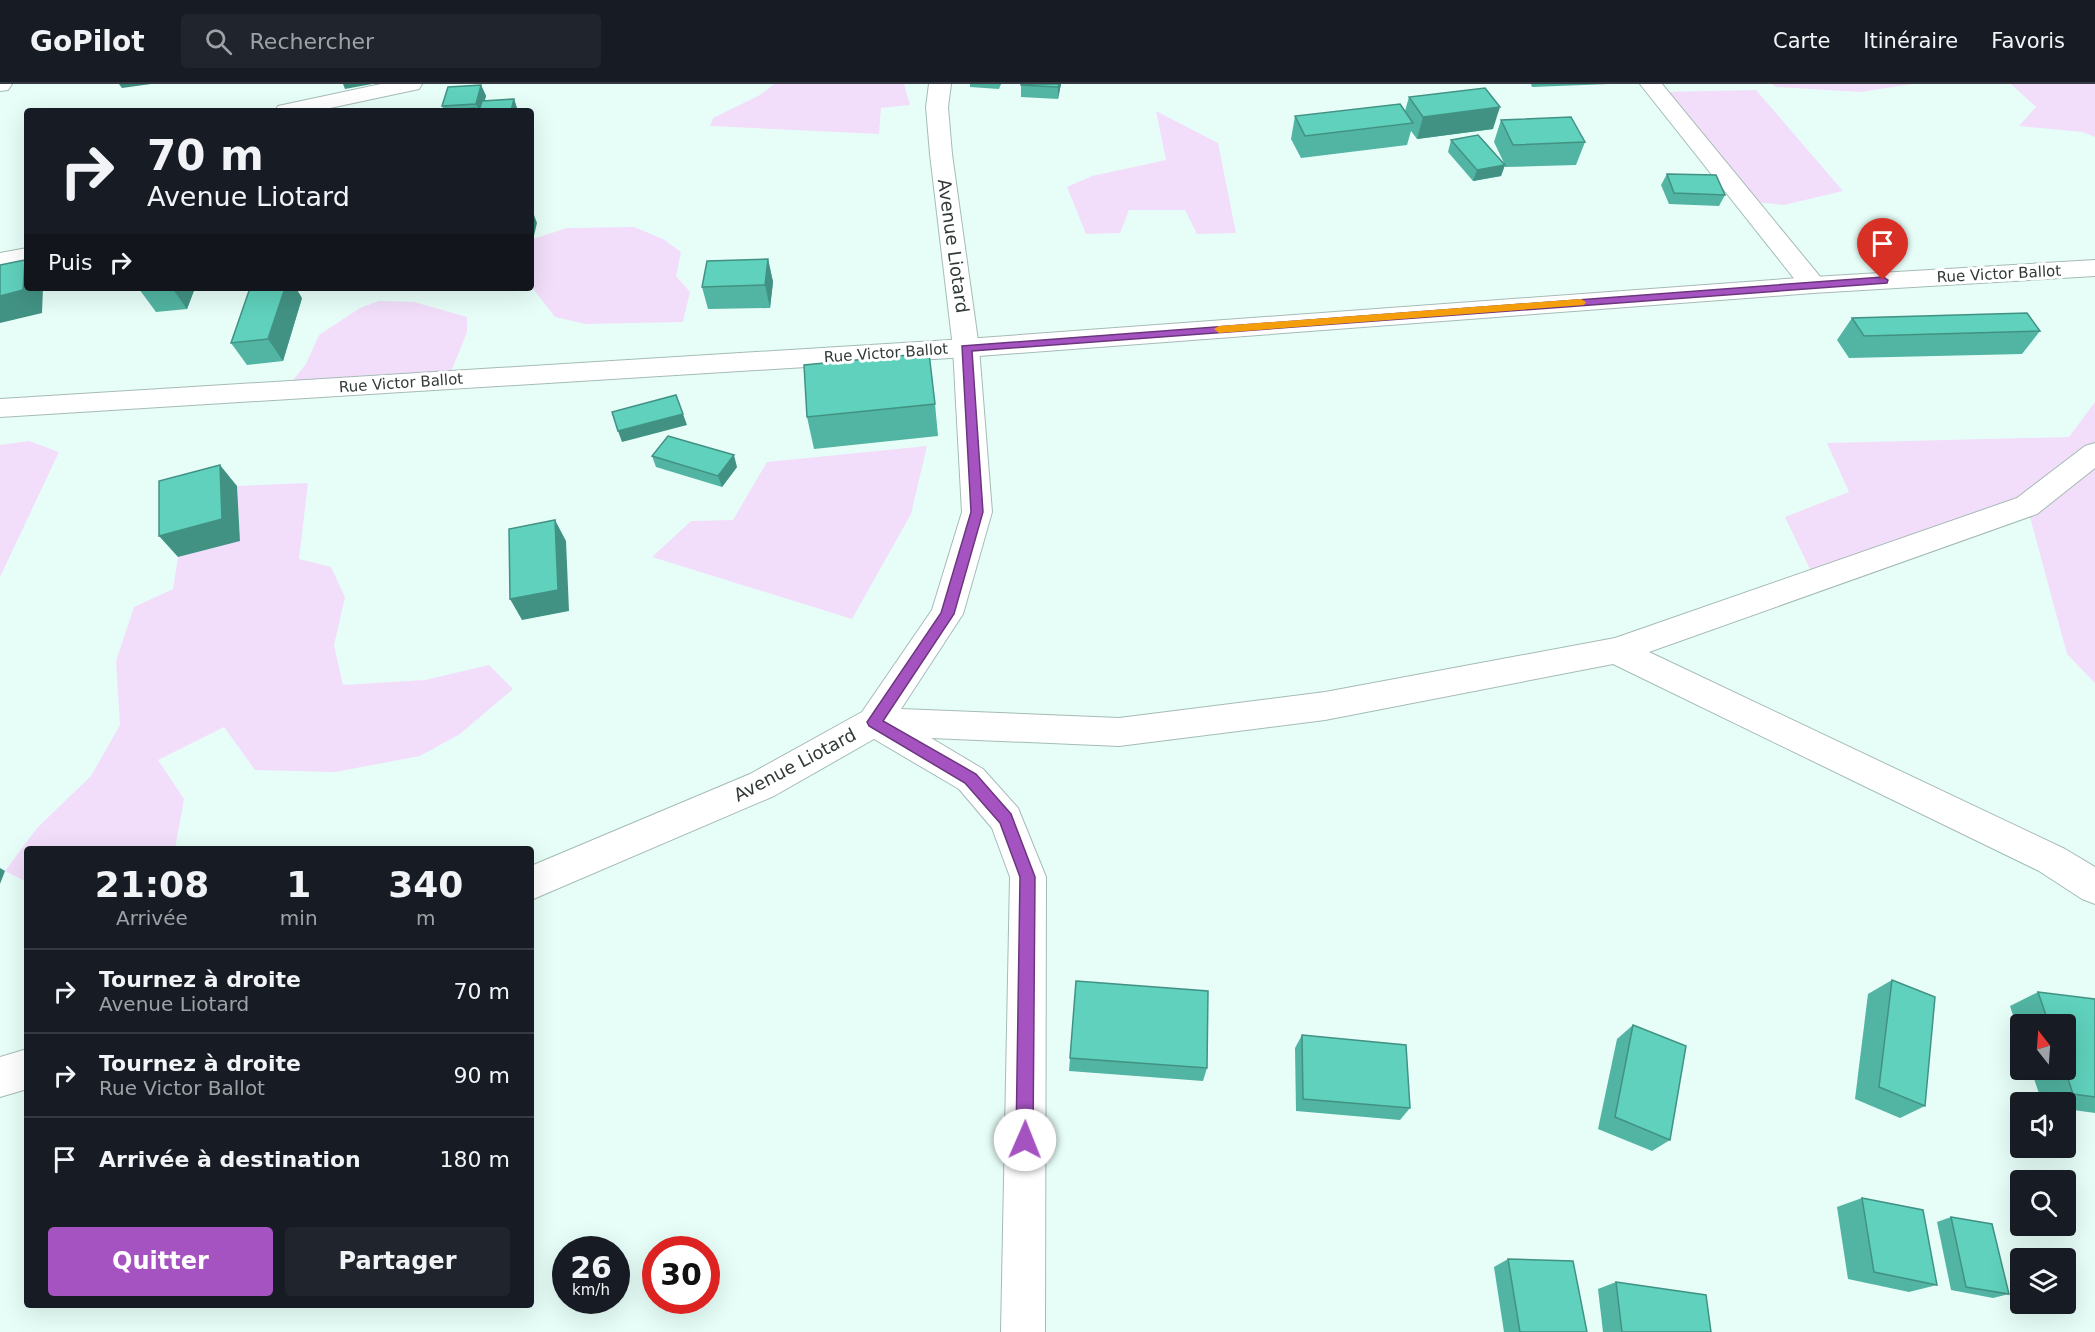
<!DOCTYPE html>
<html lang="fr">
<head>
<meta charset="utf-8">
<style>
  :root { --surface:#171b24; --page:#20242c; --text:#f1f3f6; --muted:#9ea1a6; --line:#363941; --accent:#a653c2 }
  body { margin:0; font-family:"DejaVu Sans",sans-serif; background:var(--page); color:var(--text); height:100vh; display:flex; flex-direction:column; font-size:22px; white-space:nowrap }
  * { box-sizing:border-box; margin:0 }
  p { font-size:20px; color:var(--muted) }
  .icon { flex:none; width:33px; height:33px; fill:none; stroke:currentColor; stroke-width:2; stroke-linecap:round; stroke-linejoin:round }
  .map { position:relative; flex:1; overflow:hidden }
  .panel { position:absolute; left:24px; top:762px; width:510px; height:462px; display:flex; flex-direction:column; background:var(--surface); border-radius:6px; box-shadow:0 6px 24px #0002 }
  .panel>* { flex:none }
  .guide { position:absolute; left:24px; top:24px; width:510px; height:183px; border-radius:6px; box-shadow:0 6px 24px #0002; background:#171b24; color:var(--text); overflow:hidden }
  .needle { width:39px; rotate:343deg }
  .buttons { position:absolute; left:2010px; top:930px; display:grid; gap:12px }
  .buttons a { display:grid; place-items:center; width:66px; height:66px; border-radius:6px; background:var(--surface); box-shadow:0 6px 24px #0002; font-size:30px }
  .speed { position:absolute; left:552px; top:1152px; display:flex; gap:12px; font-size:30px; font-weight:700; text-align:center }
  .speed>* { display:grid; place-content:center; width:78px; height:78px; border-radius:50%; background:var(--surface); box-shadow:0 6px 24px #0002; line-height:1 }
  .speed small { font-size:15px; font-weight:400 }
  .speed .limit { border:9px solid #d22; background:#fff; color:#111 }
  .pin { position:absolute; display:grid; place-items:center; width:51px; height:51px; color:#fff; margin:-62px -26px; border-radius:50% 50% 50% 0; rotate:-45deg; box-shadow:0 0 6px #0007 }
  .pin .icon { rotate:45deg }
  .me { position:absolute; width:66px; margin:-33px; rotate:1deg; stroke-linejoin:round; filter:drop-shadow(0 0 4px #0008) }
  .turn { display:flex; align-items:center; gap:21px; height:126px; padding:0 24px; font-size:27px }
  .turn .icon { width:78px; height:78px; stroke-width:2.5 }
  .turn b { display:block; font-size:42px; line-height:51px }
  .then { display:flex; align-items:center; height:57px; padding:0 24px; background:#0003; gap:12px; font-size:22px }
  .eta { display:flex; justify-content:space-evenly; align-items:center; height:102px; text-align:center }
  .eta b { font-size:36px; font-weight:700; line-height:42px }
  .cta { display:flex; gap:12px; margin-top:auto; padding:12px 24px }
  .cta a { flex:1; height:69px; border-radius:6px; background:var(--accent); color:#fff; font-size:24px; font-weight:700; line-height:69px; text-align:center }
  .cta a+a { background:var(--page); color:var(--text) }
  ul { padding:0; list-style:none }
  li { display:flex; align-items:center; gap:18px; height:84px; padding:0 24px; border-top:2px solid var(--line) }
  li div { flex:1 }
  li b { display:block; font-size:22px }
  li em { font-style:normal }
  header { display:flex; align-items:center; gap:36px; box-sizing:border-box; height:84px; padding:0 30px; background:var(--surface); border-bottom:2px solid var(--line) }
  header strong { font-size:28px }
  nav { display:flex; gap:33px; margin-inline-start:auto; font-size:21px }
  .search { width:420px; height:54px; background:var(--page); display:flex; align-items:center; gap:15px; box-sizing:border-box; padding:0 21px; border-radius:6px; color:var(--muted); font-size:22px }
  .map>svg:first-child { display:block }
  .green { fill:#f2defa }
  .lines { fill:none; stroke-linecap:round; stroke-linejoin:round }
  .minor-casing { stroke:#a5bbb6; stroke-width:2 }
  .major-casing { stroke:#a5bbb6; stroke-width:2 }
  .minor { fill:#fff; fill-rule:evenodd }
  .major { fill:#fff; fill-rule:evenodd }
  .wall { fill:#52b4a2 }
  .shaded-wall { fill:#429284 }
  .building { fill:#5fd1bc; stroke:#429284; stroke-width:1.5 }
  .route { fill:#a653c2; stroke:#6c367e; stroke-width:1.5 }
  .slow { fill:#f59e0b }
  .labels { text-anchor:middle; stroke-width:6; stroke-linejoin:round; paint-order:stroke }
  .far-street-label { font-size:15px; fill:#313a38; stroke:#fff }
  .street-label { font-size:18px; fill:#313a38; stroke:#fff }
</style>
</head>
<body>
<header>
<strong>GoPilot</strong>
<div class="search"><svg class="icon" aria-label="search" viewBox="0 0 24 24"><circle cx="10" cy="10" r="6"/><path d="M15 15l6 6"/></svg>Rechercher</div>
<nav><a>Carte</a><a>Itinéraire</a><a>Favoris</a></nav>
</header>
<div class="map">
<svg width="2095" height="1248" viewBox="0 0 2095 1248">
  <rect width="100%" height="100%" fill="#e7fef8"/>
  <!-- green -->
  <g class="green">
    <polygon points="774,0 904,0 910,21 881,24 879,50 710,42 713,34 760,11"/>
    <polygon points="1772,0 1912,0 1861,8 1776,3"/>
    <polygon points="2011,0 2095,0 2095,53 2083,48 2019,42 2036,23"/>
    <polygon points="1756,6 1843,107 1784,121 1745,117 1657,8"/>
    <polygon points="1156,27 1218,59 1236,149 1197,150 1185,126 1129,126 1120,149 1086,150 1067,103 1092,92 1166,76"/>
    <polygon points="634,143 663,155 681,168 676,192 690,208 683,238 586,240 555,233 531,202 531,164 533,155 567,144"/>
    <polygon points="379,217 414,218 467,233 467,248 451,288 361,295 293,296 306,280 319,251 360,224"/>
    <polygon points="2095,318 2095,599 2067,570 2027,422 1816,498 1785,433 1849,408 1827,359 2069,353"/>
    <polygon points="29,357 59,368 0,493 0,361"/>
    <polygon points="927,362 911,430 852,535 652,473 691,437 733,436 767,378"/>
    <polygon points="308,399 299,475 331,483 345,513 334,561 343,601 425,596 489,581 513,605 460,650 420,672 335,688 255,686 224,643 158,676 184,715 175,765 27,765 27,798 5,787 37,744 91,692 120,641 116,577 134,523 173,505 178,473 240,456 237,402"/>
  </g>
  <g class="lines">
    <defs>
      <g id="minor">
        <polygon points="0,0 12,0 8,6 0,7"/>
        <polygon points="381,0 422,0 419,5 316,27 275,27 278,22"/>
        <polygon points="929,0 951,0 948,23 952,70 979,264 992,428 963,530 901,625 1119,634 1325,608 1615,554 2017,414 2085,362 2095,359 2095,384 2037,430 1649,568 2065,765 2095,783 2095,820 2082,815 2039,787 1613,580 1325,636 1119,662 931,654 983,685 1018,724 1046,793 1045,1248 1001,1248 1010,793 992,744 959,705 874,655 774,712 531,816 531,782 750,690 862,628 932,526 962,428 953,264 930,70 926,23"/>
        <polygon points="1640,0 1662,0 1822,195 1826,201 1822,207 1813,209 1804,207"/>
        <polygon points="27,164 27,180 0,185 0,169"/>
        <polygon points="27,965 27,1005 0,1013 0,973"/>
      </g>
      <polygon id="major" points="2095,176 2095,192 1813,209 966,273 0,333 0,315 966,255 1813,193"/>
    </defs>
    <!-- minor casing -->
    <use href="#minor" class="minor-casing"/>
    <!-- major casing -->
    <use href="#major" class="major-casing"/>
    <!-- minor -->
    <use href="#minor" class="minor"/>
    <!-- major -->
    <use href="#major" class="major"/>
  </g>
  <!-- wall -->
  <g class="wall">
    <polygon points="970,0 1001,0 999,5 970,3"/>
    <polygon points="1061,0 1058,15 1021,13 1021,1"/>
    <polygon points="1531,0 1609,0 1532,3"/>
    <polygon points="481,1 486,12 484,17 514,15 518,27 435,27 444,26 442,22"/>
    <polygon points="1409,13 1493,45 1417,55 1411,47 1407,61 1301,74 1291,55 1295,32 1405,27"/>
    <polygon points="1501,36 1585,58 1576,81 1505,83 1505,81 1501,92 1473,97 1448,68 1451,56 1504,79 1494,58"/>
    <polygon points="1667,90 1725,111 1719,122 1669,120 1661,101"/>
    <polygon points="768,175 773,198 770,224 708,225 702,203"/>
    <polygon points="140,204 195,204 187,225 156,228 139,205"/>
    <polygon points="302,214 283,277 247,281 231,259"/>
    <polygon points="1852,234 2040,247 2022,270 1849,274 1837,256"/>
    <polygon points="935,320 938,352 814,365 807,333"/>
    <polygon points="652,372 737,383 722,403 656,383"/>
    <polygon points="1892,896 1925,1022 1900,1034 1855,1015 1868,910"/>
    <polygon points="1076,897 1207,984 1203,997 1069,987"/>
    <polygon points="2038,908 2095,915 2095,1029 2066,1025 2066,1018 2042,1018 2031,986 2066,986 2066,940 2020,940 2020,953 2010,922"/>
    <polygon points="1633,941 1670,1056 1652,1067 1598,1045 1617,955"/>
    <polygon points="1302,951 1410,1024 1400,1036 1296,1027 1295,964"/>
    <polygon points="1862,1114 1937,1201 1909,1208 1848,1195 1837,1123"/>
    <polygon points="1951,1133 2009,1210 1993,1214 1951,1206 1937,1138"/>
    <polygon points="1508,1175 1587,1248 1504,1248 1494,1183"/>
    <polygon points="1616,1198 1711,1248 1603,1248 1598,1205"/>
  </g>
  <!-- shaded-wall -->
  <g class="shaded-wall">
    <polygon points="119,0 151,0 122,4"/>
    <polygon points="343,0 372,0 345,5"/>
    <polygon points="1059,0 1061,0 1058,15 1058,3"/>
    <polygon points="481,1 486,12 482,27 479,27 476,20"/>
    <polygon points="514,15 518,27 511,27"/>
    <polygon points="1500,23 1493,45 1417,55 1423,33"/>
    <polygon points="1505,81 1501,92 1473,97 1477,86"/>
    <polygon points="531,123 537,139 531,164"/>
    <polygon points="768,175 773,198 770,224 765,201"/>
    <polygon points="25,176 27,178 27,204 43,204 42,229 0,239 0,212"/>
    <polygon points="172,204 195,204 187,225"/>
    <polygon points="285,204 296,204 302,214 283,277 268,255"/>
    <polygon points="683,330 687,341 622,358 618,347"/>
    <polygon points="734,371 737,383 722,403 718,392"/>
    <polygon points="220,381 237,402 240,457 178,473 159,452"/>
    <polygon points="555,436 566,457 569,527 522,536 510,515"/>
    <polygon points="0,784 5,787 0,800"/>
  </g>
  <!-- building -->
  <g class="building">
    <polygon points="1021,0 1059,0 1058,3 1021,1"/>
    <polygon points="481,1 476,20 442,22 448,3"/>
    <polygon points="1485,4 1500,23 1423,33 1409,13"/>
    <polygon points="514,15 511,27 479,27 482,17"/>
    <polygon points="1400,20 1413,39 1305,52 1295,32"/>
    <polygon points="475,24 474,27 435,27"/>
    <polygon points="1571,33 1585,58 1513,61 1501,36"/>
    <polygon points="1478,51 1505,81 1477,86 1451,56"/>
    <polygon points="1667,90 1716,91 1725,111 1674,109"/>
    <polygon points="768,175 765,201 702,203 707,177"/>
    <polygon points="25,176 23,206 0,212 0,181"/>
    <polygon points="250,204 285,204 268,255 231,259"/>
    <polygon points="2027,229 2040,247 1864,252 1852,234"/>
    <polygon points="929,269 935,320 807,333 804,281"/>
    <polygon points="676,311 683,330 618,347 612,328"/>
    <polygon points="668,352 734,371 718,392 652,372"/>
    <polygon points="220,381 222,435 159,452 159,397"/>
    <polygon points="555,436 558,506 510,515 509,445"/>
    <polygon points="1892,896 1935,913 1925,1022 1879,1003"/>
    <polygon points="1076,897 1208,907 1207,984 1070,974"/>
    <polygon points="2038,908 2095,915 2095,1013 2073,1010 2065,986 2066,940 2049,940"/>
    <polygon points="1633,941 1686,962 1670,1056 1615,1033"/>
    <polygon points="1302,951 1406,961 1410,1024 1303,1015"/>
    <polygon points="1862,1114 1923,1126 1937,1201 1874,1188"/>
    <polygon points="1951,1133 1992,1140 2009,1210 1966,1203"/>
    <polygon points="1508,1175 1573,1177 1587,1248 1520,1248"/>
    <polygon points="1616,1198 1706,1211 1711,1248 1622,1248"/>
  </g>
  <!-- route -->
  <polygon class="route" points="1883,193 1888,196 1887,199 972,267 983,428 954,530 883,637 976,690 1011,730 1035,793 1033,1056 1031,1062 1025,1065 1019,1062 1016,1056 1020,793 1000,739 965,699 869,642 867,638 941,529 971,428 962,262"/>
  <!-- slow -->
  <polygon class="slow" points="1581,215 1586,218 1584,221 1219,249 1214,245 1219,242"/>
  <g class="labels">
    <!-- far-street labels -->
    <g class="far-street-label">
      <text transform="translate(1999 190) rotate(-3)" y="5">Rue Victor Ballot</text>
      <text transform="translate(886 269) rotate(-4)" y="5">Rue Victor Ballot</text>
      <text transform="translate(401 299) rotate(-4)" y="5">Rue Victor Ballot</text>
    </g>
    <!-- street labels -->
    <g class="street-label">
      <text transform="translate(953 162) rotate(82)" y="6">Avenue Liotard</text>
      <text transform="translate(795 681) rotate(-28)" y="6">Avenue Liotard</text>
    </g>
  </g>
</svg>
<div class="buttons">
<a><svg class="needle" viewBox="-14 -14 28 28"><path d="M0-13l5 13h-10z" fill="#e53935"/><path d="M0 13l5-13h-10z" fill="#9ea1a6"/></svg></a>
<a><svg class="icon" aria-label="sound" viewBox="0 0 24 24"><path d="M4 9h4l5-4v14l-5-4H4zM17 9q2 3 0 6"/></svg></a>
<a><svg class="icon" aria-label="search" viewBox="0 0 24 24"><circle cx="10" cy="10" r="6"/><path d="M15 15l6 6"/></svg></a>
<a><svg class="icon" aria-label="layers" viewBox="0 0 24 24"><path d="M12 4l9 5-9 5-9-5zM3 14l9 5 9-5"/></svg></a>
</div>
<div class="speed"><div>26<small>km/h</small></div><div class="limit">30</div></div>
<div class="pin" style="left:1883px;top:196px;background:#d93025"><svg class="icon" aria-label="arrive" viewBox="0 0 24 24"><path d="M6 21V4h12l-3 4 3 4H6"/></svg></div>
<svg class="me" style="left:1025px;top:1056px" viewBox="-20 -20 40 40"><circle r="19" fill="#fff"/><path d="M0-13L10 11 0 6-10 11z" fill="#a653c2"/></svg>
<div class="guide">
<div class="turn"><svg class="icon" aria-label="right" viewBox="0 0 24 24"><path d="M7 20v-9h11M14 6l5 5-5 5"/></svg><div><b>70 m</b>Avenue Liotard</div></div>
<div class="then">Puis<svg class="icon" aria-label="right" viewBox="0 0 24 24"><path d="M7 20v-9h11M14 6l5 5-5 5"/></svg></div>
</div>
<section class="panel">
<div class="eta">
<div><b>21:08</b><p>Arrivée</p></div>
<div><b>1</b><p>min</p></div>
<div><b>340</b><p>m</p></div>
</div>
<ul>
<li><svg class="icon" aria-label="right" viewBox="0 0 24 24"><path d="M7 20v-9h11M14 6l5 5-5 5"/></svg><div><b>Tournez à droite</b><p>Avenue Liotard</p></div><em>70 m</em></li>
<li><svg class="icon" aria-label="right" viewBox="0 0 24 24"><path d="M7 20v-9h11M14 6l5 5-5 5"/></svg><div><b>Tournez à droite</b><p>Rue Victor Ballot</p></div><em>90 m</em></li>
<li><svg class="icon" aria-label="arrive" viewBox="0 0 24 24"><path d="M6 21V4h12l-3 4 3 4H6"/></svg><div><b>Arrivée à destination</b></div><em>180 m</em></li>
</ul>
<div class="cta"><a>Quitter</a><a>Partager</a></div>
</section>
</div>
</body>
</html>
